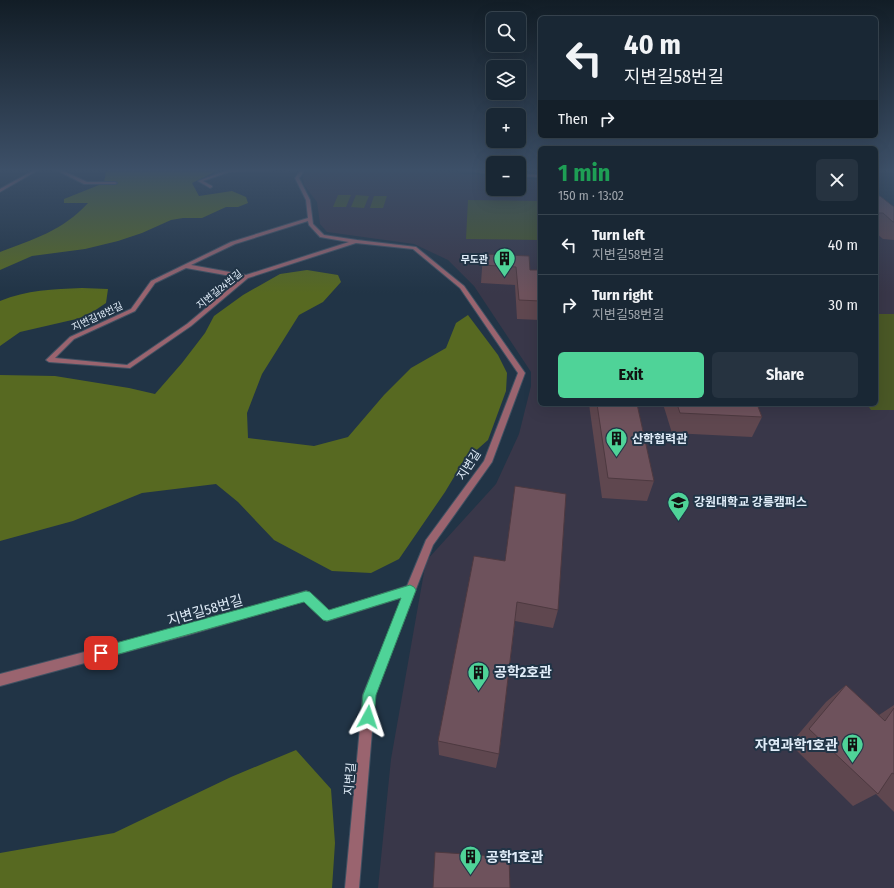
<!DOCTYPE html>
<html lang="en">
<head>
<meta charset="utf-8">
<style>
  :root { --surface:#192734; --page:#263340; --text:#f1f3f6; --muted:#9fa5ac; --line:#37444f; --accent:#4fd398 }
  body { margin:0; font-family:"Fira Sans Condensed","Noto Sans KR",sans-serif; background:var(--page); color:var(--text); height:100vh; display:flex; flex-direction:column; font-size:15px; white-space:nowrap }
  * { box-sizing:border-box; margin:0 }
  p { font-size:13px; color:var(--muted) }
  .icon { flex:none; width:22px; height:22px; fill:none; stroke:currentColor; stroke-width:2; stroke-linecap:round; stroke-linejoin:round }
  .map { position:relative; flex:1; overflow:hidden }
  .panel { position:absolute; left:538px; top:146px; width:340px; height:260px; display:flex; flex-direction:column; background:var(--surface); border-radius:6px; box-shadow:0 4px 16px #0002,0 0 0 1px var(--line) }
  .panel>* { flex:none }
  .banner { position:absolute; left:538px; top:16px; width:340px; height:122px; border-radius:6px; box-shadow:0 4px 16px #0002,0 0 0 1px var(--line); background:#192734; color:var(--text); overflow:hidden }
  .fabs { position:absolute; left:486px; top:12px; display:grid; gap:8px }
  .fabs a { display:grid; place-items:center; width:40px; height:40px; border-radius:6px; background:var(--surface); box-shadow:0 4px 16px #0002,0 0 0 1px var(--line); font-size:20px }
  .pin { position:absolute; display:grid; place-items:center; width:34px; height:34px; color:#fff; margin:-17px; border-radius:8px; box-shadow:0 2px 6px #0006 }
  .me { position:absolute; width:44px; margin:-22px; rotate:5deg; stroke-linejoin:round; filter:drop-shadow(0 0 3px #0008) }
  .turn { display:flex; align-items:center; gap:14px; height:84px; padding:0 20px; font-size:18px }
  .turn .icon { width:52px; height:52px; stroke-width:2.5 }
  .turn b { display:block; font-size:28px; line-height:34px }
  .then { display:flex; align-items:center; height:38px; padding:0 20px; background:#0003; gap:8px; font-size:15px }
  .round { display:grid; place-items:center; flex:none; width:42px; height:42px; border-radius:6px; background:var(--page) }
  .head { display:flex; align-items:center; justify-content:space-between; height:68px; padding:0 20px }
  h1 { font-size:24px; font-weight:700; line-height:30px; color:#1e9e55 }
  .cta { display:flex; gap:8px; margin-top:auto; padding:8px 20px }
  .cta a { flex:1; height:46px; border-radius:6px; background:var(--accent); color:#111; font-size:16px; font-weight:700; line-height:46px; text-align:center }
  .cta a+a { background:var(--page); color:var(--text) }
  ul { padding:0; list-style:none }
  li { display:flex; align-items:center; gap:12px; height:60px; padding:0 20px; border-top:1px solid var(--line) }
  li div { flex:1 }
  li b { display:block; font-size:15px }
  li em { font-style:normal }
  .map>svg:first-child { display:block }
  .education { fill:#393749 }
  .green { fill:#4a5826 }
  .forest { fill:#576921 }
  .lines { fill:none; stroke-linecap:round; stroke-linejoin:round }
  .minor-casing { stroke:#405162; stroke-width:2 }
  .tertiary-casing { stroke:#405162; stroke-width:2 }
  .minor { fill:#9a646f; fill-rule:evenodd }
  .tertiary { fill:#9a646f; fill-rule:evenodd }
  .wall { fill:#5f474f }
  .building { fill:#6e525c; stroke:#4d3940 }
  .route { fill:#4fd398; stroke:#338963 }
  .labels { text-anchor:middle; stroke-width:4; stroke-linejoin:round; paint-order:stroke }
  .far-poi-label { font-size:10px; font-weight:bold; fill:#e0ecf8; stroke:#213446; text-anchor:end }
  .far-street-label { font-size:10px; fill:#e0ecf8; stroke:#213446 }
  .poi-label { font-size:12px; font-weight:bold; fill:#e0ecf8; stroke:#213446; text-anchor:start }
  .street-label { font-size:12px; fill:#e0ecf8; stroke:#213446 }
  .near-street-label { font-size:14px; fill:#e0ecf8; stroke:#213446 }
  .near-poi-label { font-size:14px; font-weight:bold; fill:#e0ecf8; stroke:#213446; text-anchor:start }
</style>
</head>
<body>
<div class="map">
<svg width="894" height="888" viewBox="0 0 894 888">
  <rect width="100%" height="100%" fill="#213446"/>
  <!-- education -->
  <polygon class="education" points="308,169 423,169 451,173 493,176 493,189 519,189 519,178 540,180 540,404 876,404 876,207 894,207 894,888 378,888 391,759 426,561 496,484 519,434 531,386 531,372 474,286 448,260 414,244 327,232 320,224 317,202 304,185 303,176"/>
  <!-- green -->
  <g class="green">
    <polygon points="338,195 351,195 346,207 333,207"/>
    <polygon points="356,195 369,196 364,208 351,207"/>
    <polygon points="374,196 387,196 383,208 370,208"/>
    <polygon points="468,200 540,201 540,240 466,239"/>
    <polygon points="876,314 894,314 894,410 871,410 867,404 876,404"/>
  </g>
  <!-- forest -->
  <g class="forest">
    <path d="M114 169H221L192 183 199 196 232 191 246 197 248 203 238 207H226L202 218H183L171 220 142 233 118 241 85 249 32 256 0 270V252C32 240 64 230 88 203H64V199L104 183 106 171Z"/>
    <polygon points="307,270 338,275 341,282 323,302 299,315 262,374 247,413 248,438 314,446 348,437 384,395 411,368 446,348 456,323 468,315 498,355 507,373 506,391 488,440 463,462 445,492 399,559 371,573 332,571 274,540 238,502 216,484 142,493 73,521 0,541 0,375 55,376 129,388 155,394 182,363 205,333 214,316 243,295 280,274"/>
    <path d="M82 288 108 289 106 303 85 317 20 332 0 346V301C27 290 53 289 82 288Z"/>
    <polygon points="296,750 331,789 335,843 332,888 0,888 0,853 114,833 231,777"/>
  </g>
  <g class="lines">
    <defs>
      <g id="minor">
        <polygon points="36,169 40,169 0,192 0,189"/>
        <polygon points="54,169 59,169 87,182 115,182 117,183 115,184 84,184"/>
        <polygon points="251,169 274,169 272,170 229,172 203,181 212,186 212,187 210,188 198,181 228,170"/>
        <path d="M287 169H306L299 178 310 200 313 224 324 235 357 240 416 247 464 286 525 373 492 462 433 545 375 695 359 888H345L363 695 403 597 327 621 323 619 304 601 188 635 0 686V674L188 625 306 591 310 593 329 611 407 586 426 540 484 461 518 373 460 288 413 249 356 243 248 278 191 326 130 368 49 362 46 360 70 337 131 309 151 281 231 242 308 218 306 200 295 178 301 170H289ZM308 221 309 225 320 237 349 242 246 275 191 265 235 244ZM186 268 242 278 187 324 127 365 55 358 74 339 135 311 155 283Z"/>
      </g>
      <g id="tertiary">
        <polygon points="456,169 466,169 493,172 493,174"/>
        <polygon points="519,174 540,175 540,177 519,176"/>
      </g>
    </defs>
    <!-- minor casing -->
    <use href="#minor" class="minor-casing"/>
    <!-- tertiary casing -->
    <use href="#tertiary" class="tertiary-casing"/>
    <!-- minor -->
    <use href="#minor" class="minor"/>
    <!-- tertiary -->
    <use href="#tertiary" class="tertiary"/>
  </g>
  <!-- wall -->
  <g class="wall">
    <polygon points="876,196 894,207 894,240 883,239 876,233"/>
    <polygon points="483,254 530,270 540,270 540,320 517,319 515,285 481,283"/>
    <polygon points="589,404 637,404 654,481 647,501 602,498"/>
    <polygon points="663,404 757,404 762,417 752,437 672,433"/>
    <polygon points="474,556 558,610 553,628 515,621 499,754 496,768 439,755 438,741"/>
    <polygon points="846,685 879,715 894,705 894,812 876,794 853,806 790,744 826,702"/>
  </g>
  <!-- building -->
  <g class="building">
    <polygon points="876,196 880,196 894,207 894,222 893,222 883,213 876,213"/>
    <polygon points="483,254 529,256 530,270 540,270 540,301 519,300 516,267 481,265"/>
    <polygon points="597,404 637,404 654,481 608,478"/>
    <polygon points="677,404 757,404 762,417 680,413"/>
    <polygon points="515,486 566,494 558,610 517,602 499,754 438,741 474,556 505,561"/>
    <polygon points="846,685 885,721 894,708 894,774 892,773 878,794 809,729"/>
    <polygon points="435,852 509,857 510,888 433,888"/>
  </g>
  <!-- sky -->
  <linearGradient id="sky" x2="0" y2="1"><stop stop-color="#121d26"/><stop offset="0.58" stop-color="#3d5068"/><stop offset="1" stop-color="#3d5068" stop-opacity="0"/></linearGradient>
  <rect width="894" height="293" fill="url(#sky)"/>
  <!-- route -->
  <polygon class="route" points="410,585 414,587 416,590 376,695 374,717 372,722 368,724 363,722 361,717 363,695 401,598 327,621 323,620 304,602 101,659 97,657 95,653 97,649 101,647 306,591 310,592 329,610"/>
  <!-- icons -->
  <defs>
    <symbol id="building-pin" viewBox="-11 -11 22 30"><path d="M0 17L-7.5 6A9.5 9.5 0 1 1 7.5 6Z" fill="#4fd398" stroke="#213446"/><path d="M-4-6H4V6H1V3H-1V6H-4ZM-2.5-4.3h1.7v1.8h-1.7ZM.8-4.3h1.7v1.8H.8ZM-2.5-1h1.7V.8h-1.7ZM.8-1h1.7V.8H.8Z" fill="#111"/></symbol>
    <symbol id="university-pin" viewBox="-11 -11 22 30"><path d="M0 17L-7.5 6A9.5 9.5 0 1 1 7.5 6Z" fill="#4fd398" stroke="#213446"/><path d="M0-5L7-2L0 1L-7-2ZM-4 1L0 2.5L4 1V4Q0 6-4 4Z" fill="#111"/></symbol>
  </defs>
  <g fill-rule="evenodd">
    <use href="#building-pin" x="492" y="246" width="25" height="34"/>
    <use href="#building-pin" x="604" y="426" width="25" height="34"/>
    <use href="#university-pin" x="666" y="490" width="25" height="34"/>
    <use href="#building-pin" x="466" y="660" width="25" height="34"/>
    <use href="#building-pin" x="840" y="732" width="25" height="34"/>
    <use href="#building-pin" x="458" y="844" width="25" height="34"/>
  </g>
  <g class="labels">
    <!-- far-poi labels -->
    <g class="far-poi-label">
      <text x="488" y="263">무도관</text>
    </g>
    <!-- far-street labels -->
    <g class="far-street-label">
      <text transform="translate(219 289) rotate(-39)" y="4">지변길24번길</text>
      <text transform="translate(97 316) rotate(-25)" y="4">지변길18번길</text>
    </g>
    <!-- poi labels -->
    <g class="poi-label">
      <text x="632" y="443">산학협력관</text>
      <text x="694" y="506">강원대학교 강릉캠퍼스</text>
    </g>
    <!-- street labels -->
    <g class="street-label">
      <text transform="translate(469 465) rotate(-57)" y="4">지변길</text>
      <text transform="translate(350 779) rotate(-85)" y="4">지변길</text>
    </g>
    <!-- near-street labels -->
    <g class="near-street-label">
      <text transform="translate(205 610) rotate(-16)" y="5">지변길58번길</text>
    </g>
    <!-- near-poi labels -->
    <g class="near-poi-label">
      <text x="494" y="677">공학2호관</text>
      <text x="838" y="750" text-anchor="end">자연과학1호관</text>
      <text x="486" y="862">공학1호관</text>
    </g>
  </g>
</svg>
<div class="fabs">
<a><svg class="icon" aria-label="search" viewBox="0 0 24 24"><circle cx="10" cy="10" r="6"/><path d="M15 15l6 6"/></svg></a>
<a><svg class="icon" aria-label="layers" viewBox="0 0 24 24"><path d="M12 4l9 5-9 5-9-5zM3 14l9 5 9-5"/></svg></a>
<a>+</a>
<a>−</a>
</div>
<div class="pin" style="left:101px;top:653px;background:#d93025"><svg class="icon" aria-label="arrive" viewBox="0 0 24 24"><path d="M6 21V4h12l-3 4 3 4H6"/></svg></div>
<svg class="me" style="left:368px;top:717px" viewBox="-20 -20 40 40"><path d="M0-17L14 15 0 8-14 15z" fill="#4fd398" stroke="#fff" stroke-width="4"/></svg>
<div class="banner">
<div class="turn"><svg class="icon" aria-label="left" viewBox="0 0 24 24"><path d="M17 20v-9H6M10 6l-5 5 5 5"/></svg><div><b>40 m</b>지변길58번길</div></div>
<div class="then">Then<svg class="icon" aria-label="right" viewBox="0 0 24 24"><path d="M7 20v-9h11M14 6l5 5-5 5"/></svg></div>
</div>
<section class="panel">
<div class="head"><div><h1>1 min</h1><p>150 m · 13:02</p></div><a class="round"><svg class="icon" aria-label="close" viewBox="0 0 24 24"><path d="M6 6l12 12M18 6L6 18"/></svg></a></div>
<ul>
<li><svg class="icon" aria-label="left" viewBox="0 0 24 24"><path d="M17 20v-9H6M10 6l-5 5 5 5"/></svg><div><b>Turn left</b><p>지변길58번길</p></div><em>40 m</em></li>
<li><svg class="icon" aria-label="right" viewBox="0 0 24 24"><path d="M7 20v-9h11M14 6l5 5-5 5"/></svg><div><b>Turn right</b><p>지변길58번길</p></div><em>30 m</em></li>
</ul>
<div class="cta"><a>Exit</a><a>Share</a></div>
</section>
</div>
</body>
</html>
